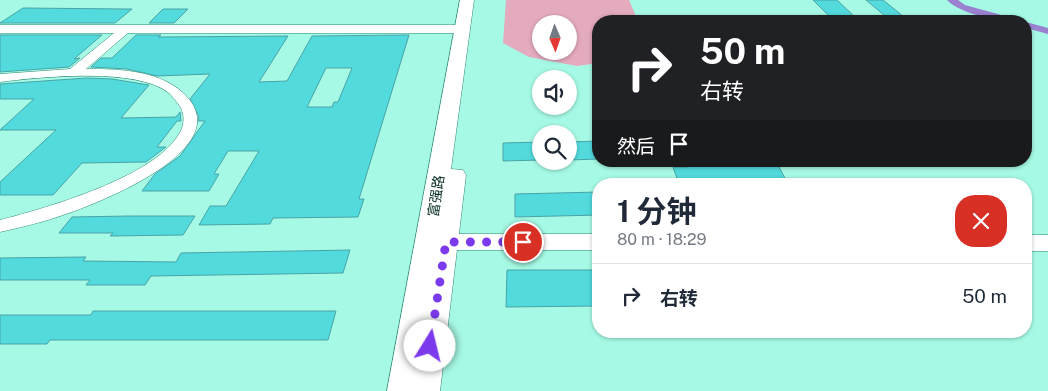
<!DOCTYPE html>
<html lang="zh">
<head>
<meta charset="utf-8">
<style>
  :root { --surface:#fff; --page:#f2f2f3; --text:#1f2937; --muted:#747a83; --line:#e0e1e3 }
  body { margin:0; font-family:"Public Sans","Noto Sans SC",sans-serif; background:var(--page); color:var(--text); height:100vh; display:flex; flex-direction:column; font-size:19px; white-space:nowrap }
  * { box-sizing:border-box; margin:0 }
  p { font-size:16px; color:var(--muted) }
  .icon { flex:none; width:28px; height:28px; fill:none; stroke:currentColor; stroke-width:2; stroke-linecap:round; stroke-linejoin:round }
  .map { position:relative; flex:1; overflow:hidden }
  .sheet { position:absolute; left:592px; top:178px; width:440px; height:160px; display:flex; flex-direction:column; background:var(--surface); border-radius:20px; box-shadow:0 1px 4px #0004 }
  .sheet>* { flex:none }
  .guide { position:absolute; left:592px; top:15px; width:440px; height:152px; border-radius:20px; box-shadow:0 1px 4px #0004; background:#202124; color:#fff; overflow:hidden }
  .needle { width:32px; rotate:178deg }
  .controls { position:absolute; left:532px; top:15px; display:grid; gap:10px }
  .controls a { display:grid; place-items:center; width:45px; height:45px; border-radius:50%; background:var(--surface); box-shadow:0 1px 4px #0004; font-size:25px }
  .pin { position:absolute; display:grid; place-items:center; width:42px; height:42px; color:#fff; margin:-21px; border:2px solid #fff; border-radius:50%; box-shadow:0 1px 5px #0007 }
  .me { position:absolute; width:55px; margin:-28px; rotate:9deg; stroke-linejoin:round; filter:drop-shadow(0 0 4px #0008) }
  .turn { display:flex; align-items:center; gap:18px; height:105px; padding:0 25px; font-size:22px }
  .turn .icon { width:65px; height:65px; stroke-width:2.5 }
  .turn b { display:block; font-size:35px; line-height:42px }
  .then { display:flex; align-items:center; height:48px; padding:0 25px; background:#0003; gap:10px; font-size:19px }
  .round { display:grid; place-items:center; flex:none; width:52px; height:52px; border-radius:20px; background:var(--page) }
  .overview { display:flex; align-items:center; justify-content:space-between; height:85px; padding:0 25px }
  h1 { font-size:30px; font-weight:700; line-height:38px }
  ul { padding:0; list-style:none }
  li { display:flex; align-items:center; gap:15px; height:65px; padding:0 25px; border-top:1px solid var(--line) }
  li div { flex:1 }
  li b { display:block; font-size:19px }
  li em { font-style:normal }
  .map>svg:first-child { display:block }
  .green { fill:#e4aabd; fill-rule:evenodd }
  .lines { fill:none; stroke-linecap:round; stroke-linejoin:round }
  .canal { fill:#9a82d1; fill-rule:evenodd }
  .building { fill:#52dadd; stroke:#48a4a6; fill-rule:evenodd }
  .minor-casing { stroke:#328876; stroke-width:1 }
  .tertiary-casing { stroke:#328876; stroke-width:1 }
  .secondary-casing { stroke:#328876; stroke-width:1 }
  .minor { fill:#fff; fill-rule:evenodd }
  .tertiary { fill:#fff; fill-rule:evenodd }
  .secondary { fill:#fff; fill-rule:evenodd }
  .route { stroke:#7c3aed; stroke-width:9; stroke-dasharray:0 16.2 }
  .labels { text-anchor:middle; stroke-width:4; stroke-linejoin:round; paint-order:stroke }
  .street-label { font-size:14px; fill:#0c3029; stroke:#fff }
</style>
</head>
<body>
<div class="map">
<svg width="1048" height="391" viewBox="0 0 1048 391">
  <rect width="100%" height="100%" fill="#a6fae5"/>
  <!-- green -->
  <path class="green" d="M506 0H629L638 21H599V63L577 66 529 57 503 43ZM541 24H569V51H541Z"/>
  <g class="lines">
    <!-- canal -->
    <g class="canal">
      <path d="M947 0H958L965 5 1016 19 1018 21C999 22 960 14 947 0Z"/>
      <polygon points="1026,22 1048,28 1048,34 1026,28"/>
    </g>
  </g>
  <!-- building -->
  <g class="building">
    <polygon points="813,0 837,0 859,21 834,21"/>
    <polygon points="866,0 883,0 909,21 891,21"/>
    <polygon points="23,8 125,9 132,9 115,23 0,23"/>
    <polygon points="163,9 188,9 174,23 149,23"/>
    <polygon points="0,35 102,35 74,59 80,58 69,67 0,72"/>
    <path d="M136 35H161L158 37 288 36 259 82 287 81 312 36 409 35 359 199H364L358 217 273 218 270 224 199 225 210 206H226L259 151H228L214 174H219L209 191H142L155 174 180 156 205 121H198L199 117 190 99 210 74 157 76 127 69 91 67 101 58H112ZM326 68H352L338 102H334L332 107H307Z"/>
    <polygon points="87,78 112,79 149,85 121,118 176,117 180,112 181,121 177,121 157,147 166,147 146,162 82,163 53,195 0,195 0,182 56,130 0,130 34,99 0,99 0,84"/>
    <polygon points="599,141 599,159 569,160 569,142"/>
    <polygon points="541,142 541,160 503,161 503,143"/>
    <polygon points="686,161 776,161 788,184 679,184 673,167 688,167"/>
    <polygon points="599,192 599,215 515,217 515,194"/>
    <polygon points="129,216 195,216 183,235 110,236 113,233 59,233 72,217"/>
    <polygon points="350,250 343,273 151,276 145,285 86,285 90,280 0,280 0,258 86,257 83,261 176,262 181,253"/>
    <polygon points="507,270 599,270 599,306 506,307"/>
    <polygon points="93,311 336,311 328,340 50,340 47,344 0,344 0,315 91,315"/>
  </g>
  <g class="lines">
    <defs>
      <path id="minor" d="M0 25H463L469 29 463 33H128L86 69C120 69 164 70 188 98 233 150 101 202 66 214 44 222 22 227 0 232V220C47 208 154 177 179 134 185 125 185 113 179 105 176 101 172 96 169 93 137 67 40 77 0 82V74L70 69 114 33H0Z"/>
      <g id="tertiary">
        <polygon points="429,234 599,234 599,250 429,250 421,248 417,242 421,236"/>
        <rect x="1026" y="235" width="22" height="16"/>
      </g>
      <polygon id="secondary" points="460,0 474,0 451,169 463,170 466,175 440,391 387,391"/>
    </defs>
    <!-- minor casing -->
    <use href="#minor" class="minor-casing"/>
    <!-- tertiary casing -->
    <use href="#tertiary" class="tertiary-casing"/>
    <!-- secondary casing -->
    <use href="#secondary" class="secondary-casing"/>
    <!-- minor -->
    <use href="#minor" class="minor"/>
    <!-- tertiary -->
    <use href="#tertiary" class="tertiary"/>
    <!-- secondary -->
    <use href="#secondary" class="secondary"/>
  </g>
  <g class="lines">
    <!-- route -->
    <polyline class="route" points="430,346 446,242 523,242"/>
  </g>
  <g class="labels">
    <!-- street labels -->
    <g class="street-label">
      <text transform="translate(436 196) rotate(-81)" y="5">富强路</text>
    </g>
  </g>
</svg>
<div class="controls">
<a><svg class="needle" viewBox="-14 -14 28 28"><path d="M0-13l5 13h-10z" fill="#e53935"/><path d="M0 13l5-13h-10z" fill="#747a83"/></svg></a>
<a><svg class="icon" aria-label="sound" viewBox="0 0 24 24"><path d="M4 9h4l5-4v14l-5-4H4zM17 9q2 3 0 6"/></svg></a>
<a><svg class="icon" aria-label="search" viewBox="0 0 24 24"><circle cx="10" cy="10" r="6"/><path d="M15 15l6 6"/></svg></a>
</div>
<div class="pin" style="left:523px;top:242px;background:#d93025"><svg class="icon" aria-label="arrive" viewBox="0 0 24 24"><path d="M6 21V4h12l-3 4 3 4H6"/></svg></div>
<svg class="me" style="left:430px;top:346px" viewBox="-20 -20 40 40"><circle r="19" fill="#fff"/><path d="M0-13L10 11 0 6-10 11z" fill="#7c3aed"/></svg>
<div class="guide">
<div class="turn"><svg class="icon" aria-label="right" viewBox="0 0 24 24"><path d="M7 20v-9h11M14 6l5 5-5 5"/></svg><div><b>50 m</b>右转</div></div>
<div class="then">然后<svg class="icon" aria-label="arrive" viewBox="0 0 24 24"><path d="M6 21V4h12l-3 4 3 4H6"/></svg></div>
</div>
<section class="sheet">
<div class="overview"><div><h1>1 分钟</h1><p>80 m · 18:29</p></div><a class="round" style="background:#d93025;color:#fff"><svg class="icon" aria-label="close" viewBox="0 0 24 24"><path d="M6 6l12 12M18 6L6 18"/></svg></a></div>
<ul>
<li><svg class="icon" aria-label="right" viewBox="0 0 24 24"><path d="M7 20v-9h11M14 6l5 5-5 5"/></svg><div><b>右转</b></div><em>50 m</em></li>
</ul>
</section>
</div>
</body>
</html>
